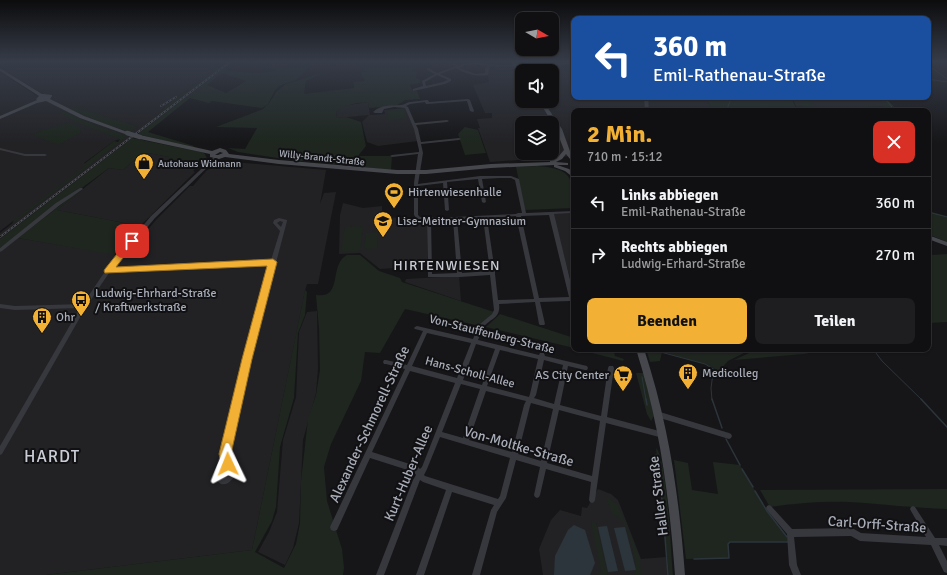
<!DOCTYPE html>
<html lang="de">
<head>
<meta charset="utf-8">
<style>
  :root { --surface:#101012; --page:#1e1e20; --text:#f1f3f6; --muted:#9c9d9f; --line:#303032; --accent:#f2b134 }
  body { margin:0; font-family:Signika,sans-serif; background:var(--page); color:var(--text); height:100vh; display:flex; flex-direction:column; font-size:15px; white-space:nowrap }
  * { box-sizing:border-box; margin:0 }
  p { font-size:13px; color:var(--muted) }
  .icon { flex:none; width:22px; height:22px; fill:none; stroke:currentColor; stroke-width:2; stroke-linecap:round; stroke-linejoin:round }
  .map { position:relative; flex:1; overflow:hidden }
  .drawer { position:absolute; left:571px; top:108px; width:360px; height:244px; display:flex; flex-direction:column; background:var(--surface); border-radius:8px; box-shadow:0 1px 3px #0004,0 0 0 1px var(--line) }
  .drawer>* { flex:none }
  .hud { position:absolute; left:571px; top:16px; width:360px; height:84px; border-radius:8px; box-shadow:0 1px 3px #0004,0 0 0 1px var(--line); background:#1a4fa0; color:#fff; overflow:hidden }
  .needle { width:26px; rotate:99deg }
  .fabs { position:absolute; left:515px; top:12px; display:grid; gap:8px }
  .fabs a { display:grid; place-items:center; width:44px; height:44px; border-radius:8px; background:var(--surface); box-shadow:0 1px 3px #0004,0 0 0 1px var(--line); font-size:20px }
  .pin { position:absolute; display:grid; place-items:center; width:34px; height:34px; color:#fff; margin:-17px; border-radius:8px; box-shadow:0 2px 6px #0006 }
  .me { position:absolute; width:44px; margin:-22px; rotate:358deg; stroke-linejoin:round; filter:drop-shadow(0 0 3px #0008) }
  .turn { display:flex; align-items:center; gap:14px; height:84px; padding:0 16px; font-size:18px }
  .turn .icon { width:52px; height:52px; stroke-width:2.5 }
  .turn b { display:block; font-size:28px; line-height:34px }
  .round { display:grid; place-items:center; flex:none; width:42px; height:42px; border-radius:8px; background:var(--page) }
  .summary { display:flex; align-items:center; justify-content:space-between; height:68px; padding:0 16px }
  h1 { font-size:24px; font-weight:800; line-height:30px; color:var(--accent) }
  .primary-button { display:flex; gap:8px; margin-top:auto; padding:8px 16px }
  .primary-button a { flex:1; height:46px; border-radius:8px; background:var(--accent); color:#111; font-size:16px; font-weight:800; line-height:46px; text-align:center }
  .primary-button a+a { background:var(--page); color:var(--text) }
  ul { padding:0; list-style:none }
  li { display:flex; align-items:center; gap:12px; height:52px; padding:0 16px; border-top:1px solid var(--line) }
  li div { flex:1 }
  li b { display:block; font-size:15px }
  li em { font-style:normal }
  .map>svg:first-child { display:block }
  .built { fill:#222225; fill-rule:evenodd }
  .green { fill:#1e261f; fill-rule:evenodd }
  .water { fill:#2c353c }
  .lines { fill:none; stroke-linecap:round; stroke-linejoin:round }
  .stream-far1 { stroke:#2c353c; stroke-width:1 }
  .stream { stroke:#2c353c; stroke-width:1.5 }
  .street { fill:#37383d; fill-rule:evenodd }
  .secondary { fill:#45474d; fill-rule:evenodd }
  .rail-casing { stroke:#4a4c52; stroke-width:2 }
  .rail { stroke:#111113; stroke-width:1; stroke-dasharray:2; stroke-linecap:butt }
  .secondary-bridge { stroke:#45474d; stroke-width:4.5 }
  .route { fill:#f2b134; stroke:#9d7322 }
  .labels { text-anchor:middle; stroke-width:4; stroke-linejoin:round; paint-order:stroke }
  .far-street-label { font-size:10px; fill:#a8adb8; stroke:#111113 }
  .far-poi-label { font-size:10px; fill:#a8adb8; stroke:#111113; text-anchor:start }
  .poi-label { font-size:12px; fill:#a8adb8; stroke:#111113; text-anchor:start }
  .street-label { font-size:12px; fill:#a8adb8; stroke:#111113 }
  .quarter-label { font-size:14px; letter-spacing:1px; fill:#c9ccd4; stroke:#111113 }
  .near-street-label { font-size:14px; fill:#a8adb8; stroke:#111113 }
  .near-quarter-label { font-size:17px; letter-spacing:1px; fill:#c9ccd4; stroke:#111113 }
</style>
</head>
<body>
<div class="map">
<svg width="947" height="575" viewBox="0 0 947 575">
  <rect width="100%" height="100%" fill="#161618"/>
  <!-- built -->
  <g class="built">
    <polygon points="5,62 224,62 167,105 153,119 228,62 232,62 140,133 133,133 129,136 133,137 0,239 0,233 124,138 114,141 84,163 87,165 0,231 0,72 36,95 47,97 0,67 1,64"/>
    <path d="M486 62H574V97H705L713 111H574V156L490 162 478 128H480L477 119 492 118V113H485L473 85 489 82 488 76 486 74 489 65ZM522 71H552V101H522ZM522 123H552V153H522Z"/>
    <polygon points="808,97 878,97 886,107 870,106 873,111 798,111 796,106 814,108"/>
    <polygon points="368,102 370,115 385,114 384,110 405,108 415,130 418,141 378,146 367,142 362,122 369,115 337,118 336,112 343,106"/>
    <polygon points="148,153 170,157 168,161 193,166 192,168 195,169 193,171 195,172 140,226 57,210 109,168 123,170 137,158 142,159"/>
    <polygon points="222,161 326,170 320,204 324,193 336,192 318,284 307,284 305,291 252,550 46,575 0,575 0,252 18,238 125,256 156,220 190,186 193,186 206,171"/>
    <polygon points="343,203 363,208 382,206 382,218 410,217 410,224 427,223 427,266 380,269 360,253 339,254 340,215"/>
    <polygon points="574,213 574,294 553,214"/>
    <polygon points="459,276 461,301 405,282 406,279"/>
    <polygon points="317,311 318,369 316,393 303,440 299,523 293,548 285,565 258,552 269,532 277,512 283,440 296,397 299,332 307,312"/>
    <polygon points="598,489 611,494 618,500 641,559 666,557 669,575 543,575 539,549 551,520 560,510 581,516 582,507 587,508"/>
  </g>
  <!-- green -->
  <g class="green">
    <polygon points="224,62 228,62 149,122 167,105"/>
    <path d="M232 62 286 68 290 65 274 62H316L296 80 279 86 274 92 268 104 262 108 212 101 209 103 190 98 148 132 194 146 192 148 138 134ZM232 66 276 69V70C268 75 236 72 226 70ZM222 73 246 81 226 93 207 85Z"/>
    <path d="M354 62H445L412 69 417 73 416 78 421 80 420 83 410 85 413 91H417L420 99 405 100 396 106 369 108 368 102C356 103 345 104 336 112L337 118 346 117 361 122 366 146 358 156H392L391 170 291 160 238 152 228 148 245 149 257 128 216 127 263 109 269 103 277 91 286 84 325 72 306 81 304 94 354 88V82L365 81 361 73 366 72Z"/>
    <polygon points="705,97 791,97 797,111 713,111"/>
    <polygon points="792,97 808,97 815,108 796,106"/>
    <polygon points="878,97 885,97 898,111 873,111 870,106 885,107"/>
    <polygon points="70,107 78,108 139,127 128,132 99,122 69,108"/>
    <polygon points="404,109 407,118 388,121 387,111"/>
    <polygon points="63,111 102,128 128,136 12,224 14,220 86,165 84,164 114,141 118,142 120,139 73,121 60,112"/>
    <polygon points="69,123 81,127 80,133 59,145 33,135 42,130"/>
    <polygon points="465,127 478,130 486,153 465,155 458,134"/>
    <polygon points="132,138 201,152 205,154 207,159 198,169 191,168 192,166 165,162 170,159 168,158 169,157 148,153 141,159 137,158 123,170 109,168 0,248 0,239"/>
    <path d="M537 166C569 168 574 176 574 208L525 210 516 167Z"/>
    <polygon points="81,191 57,210 140,226 114,255 18,238 71,197"/>
    <polygon points="928,211 947,216 947,242 928,234"/>
    <polygon points="363,226 360,251 341,252 345,227"/>
    <polygon points="378,232 377,248 364,249 366,233"/>
    <polygon points="928,253 933,255 947,254 947,322 928,323"/>
    <path d="M347 255H360L379 271 400 278 402 282 494 312 480 326 405 309 380 353 365 352 361 381 331 444 324 467 327 501 342 549 344 568 343 575H46L252 550 305 290 307 292 305 315 298 333 294 398 280 447 276 507 272 521 255 552 284 568 296 544 300 523 301 481 308 419 316 395 320 370 319 328 316 295C344 299 328 265 347 255Z"/>
    <polygon points="500,314 574,338 574,348 486,327"/>
    <polygon points="577,349 606,349 614,352 615,356 624,359 623,361"/>
    <polygon points="646,349 752,349 728,361 719,371 705,364 662,352 660,361 650,362"/>
    <polygon points="758,349 832,349 804,354 734,360"/>
    <polygon points="636,373 644,373 646,379 654,416 651,421 647,414"/>
    <path d="M656 448C667 458 671 554 673 575H669Z"/>
    <polygon points="674,460 688,463 692,490 718,494 713,462 740,465 767,511 788,539 788,542 730,542 728,544 729,558 686,559"/>
    <path d="M947 489V509C914 508 882 504 849 502 823 501 796 503 770 507L760 490Z"/>
    <path d="M603 494 618 505 640 558 641 575H634C640 567 627 525 620 518 618 516 614 516 612 514L606 497Z"/>
    <polygon points="596,522 608,575 616,575 599,575 601,570 591,523"/>
  </g>
  <!-- water -->
  <g class="water">
    <polygon points="574,525 585,530 595,563 590,575 554,575 555,556 568,530"/>
    <polygon points="607,526 618,571 608,572 598,527"/>
    <polygon points="625,527 636,570 625,571 614,528"/>
  </g>
  <g class="lines">
    <!-- stream-far1 -->
    <g class="stream-far1">
      <polyline points="928,65 947,79"/>
      <polyline points="928,79 947,82"/>
      <polyline points="884,97 895,111"/>
      <polyline points="875,109 880,111"/>
      <polyline points="726,111 732,97"/>
      <polyline points="928,212 947,217"/>
      <polyline points="873,349 882,361 922,400"/>
      <polyline points="653,350 705,364 715,370"/>
      <polyline points="648,351 655,349"/>
      <polyline points="642,377 646,400"/>
      <polyline points="712,400 711,388 713,373"/>
    </g>
    <!-- stream -->
    <g class="stream">
      <polyline points="646,399 647,405"/>
      <polyline points="712,399 722,428"/>
      <polyline points="921,399 947,427"/>
      <polyline points="726,439 740,465"/>
      <polyline points="656,455 662,500 668,575"/>
      <polyline points="742,469 753,487"/>
      <polyline points="755,491 767,511 787,537"/>
      <polyline points="694,559 729,558 728,544 730,542 788,542"/>
    </g>
    <!-- street -->
    <g class="street">
      <polygon points="1,62 4,62 0,65 0,63"/>
      <path d="M448 62H452L459 66C471 59 486 65 499 65 524 65 549 63 574 62V64L497 67 491 66 489 68 488 75C477 77 465 74 456 68L440 74 451 79V81L445 84 413 91V89L423 86 422 81 435 74 427 70V68H429L437 73 456 66ZM473 64 488 66 485 68V73L476 74 459 68 465 65ZM437 75 448 80 443 82 426 86 425 82Z"/>
      <polygon points="644,97 648,97 649,111 645,111"/>
      <path d="M468 99 470 100 474 111 473 112 470 111 467 101 427 104H426L425 102 410 104 406 106 408 107 415 123 447 120 449 121 447 122 416 125 418 129 421 142 459 138 461 139 459 140 421 144 423 153 418 184 480 176H511L519 179 526 213 574 211V213L554 214 574 296V308L572 307 570 301 540 302 545 324 544 325H540L539 324 535 302 499 304C501 319 490 318 483 328 481 331 480 336 478 340L539 355 540 353H544L545 356 587 366 588 368 587 370H585L568 366 560 405 601 416 608 368 609 366H613L614 368 607 417 663 432 665 433 666 435 665 437 663 438 606 423 595 500 594 502 592 503 590 502 589 500 591 482 546 469 540 495 539 497 537 498 535 497 534 495 540 467 516 460 506 498 497 512 480 575H472L491 510 494 505 452 492 424 575H416L446 490 423 482 420 480 384 575H376L413 480 416 475 414 472 370 458 337 530 334 531 331 530 330 527 405 369 386 364H384L383 362 384 360H386L407 365 423 331 415 329 414 328 415 327 417 326 473 339 479 325 492 314 494 310 490 275 460 277H428V276L427 219H417L414 215V183L418 154 392 157 390 156 392 155 419 152V150L414 129 405 108 394 107 384 109 382 113H375L373 112C381 104 392 106 401 105 405 105 407 102 410 102 416 101 422 101 427 100H428L429 102ZM500 178H511L515 180 522 213H518L516 214 455 217H420L418 215V186L443 183 445 210 447 211 449 210 447 182 478 179 482 202 484 203 486 202 482 179ZM549 215 569 297 539 298 521 216ZM516 216 534 299 498 300 495 274V272L487 218ZM483 218 490 271 462 273 457 219ZM431 219H453L457 273 432 274ZM427 333 471 343 457 378 412 366ZM476 344 495 349 482 385 463 380ZM500 350 538 359 530 394 529 397 487 386ZM544 360 563 365 554 404 534 398 536 395ZM410 371 455 383 422 467 420 469 418 467 416 466 372 452ZM461 384 480 389 463 438 442 432ZM486 391 526 401 524 405 512 452 469 440ZM531 403 553 409 541 461 518 454 530 406ZM559 410 600 421 592 476 547 463ZM440 437 510 458 500 496 498 499 425 476 424 475 427 469Z"/>
      <polygon points="0,148 25,154 45,154 47,155 45,156 25,156 0,150"/>
      <path d="M214 157H216L217 158 155 218 112 269 271 260 280 231 273 223 274 220 279 218 287 220V221L264 308 228 454 231 464 236 473C234 478 228 486 221 484 218 483 215 476 214 473L222 454 251 337 270 264 109 273 86 307 2 454 0 455V446L80 308 15 310 0 308V304L15 306 83 304 106 270 151 216ZM280 221 283 222 281 227 277 223ZM224 463 229 473 225 477H224L221 473Z"/>
      <polygon points="80,188 82,188 83,189 60,205 2,251 0,252 0,248 56,203"/>
      <polygon points="660,412 729,433 731,434 732,436 731,438 729,439 660,418 658,417 657,415 658,413"/>
      <polygon points="769,505 771,506 792,529 852,528 861,533 926,537 911,511 910,509 911,507 913,506 915,507 935,538 947,538 947,546 939,545 947,561 947,573 944,572 931,545 860,541 851,536 794,537 797,565 801,575 793,575 789,565 787,534 767,510 766,508 767,506"/>
    </g>
    <!-- secondary -->
    <g class="secondary">
      <polygon points="511,62 515,62 522,72 522,76 520,76"/>
      <polygon points="0,68 42,94 44,94 52,95 52,96 50,99 84,116 130,133 125,134 80,118 46,101 37,103 0,119 0,116 37,100 36,99 39,96 0,71"/>
      <path d="M539 101H543L562 129 571 154 574 157V159H570L566 154 562 159 556 162 568 163V165H557L569 169 574 173V178L565 171 554 167V165L491 168 426 174H397L279 164 225 157 219 159 210 157V154L140 139 137 137 140 135 212 151 220 148 226 150 229 154 279 160 397 170H426L491 164 550 162V160L558 157 564 150 556 129ZM220 152 223 153 218 155H215Z"/>
      <polygon points="928,235 947,242 947,246 928,239"/>
      <path d="M636 349H644C669 425 679 496 685 575H675C669 496 660 425 636 349Z"/>
    </g>
    <defs>
      <g id="rail">
        <polyline points="161,106 176,97"/>
        <polyline points="0,237 230,62"/>
      </g>
    </defs>
    <!-- rail casing -->
    <use href="#rail" class="rail-casing"/>
    <!-- rail -->
    <use href="#rail" class="rail"/>
    <!-- secondary-bridge -->
    <polyline class="secondary-bridge" points="127,133 140,137"/>
  </g>
  <!-- sky -->
  <linearGradient id="sky" x2="0" y2="1"><stop stop-color="#0c0c0d"/><stop offset="0.43" stop-color="#363c48"/><stop offset="1" stop-color="#363c48" stop-opacity="0"/></linearGradient>
  <rect width="947" height="143" fill="url(#sky)"/>
  <!-- route -->
  <polygon class="route" points="132,238 136,241 116,267 273,259 277,262 252,359 231,454 234,464 232,469 228,470 223,469 219,454 242,359 267,266 105,273 104,271 105,269 129,239"/>
  <!-- icons -->
  <defs>
    <symbol id="shop-pin" viewBox="-11 -11 22 30"><path d="M0 17L-7.5 6A9.5 9.5 0 1 1 7.5 6Z" fill="#f2b134" stroke="#111113"/><path d="M-5-2.5h2.3a2.7 3.5 0 0 1 5.4 0H5L5.5 6h-11ZM-1.5-2.5h3a1.5 2.3 0 0 0-3 0Z" fill="#111"/></symbol>
    <symbol id="stadium-pin" viewBox="-11 -11 22 30"><path d="M0 17L-7.5 6A9.5 9.5 0 1 1 7.5 6Z" fill="#f2b134" stroke="#111113"/><path d="M0-5a6.5 5 0 1 0 0 10a6.5 5 0 1 0 0-10ZM-3.5-1.8h7v3.6h-7Z" fill="#111"/></symbol>
    <symbol id="school-pin" viewBox="-11 -11 22 30"><path d="M0 17L-7.5 6A9.5 9.5 0 1 1 7.5 6Z" fill="#f2b134" stroke="#111113"/><path d="M0-5L7-2L0 1L-7-2ZM-4 1L0 2.5L4 1V4Q0 6-4 4Z" fill="#111"/></symbol>
    <symbol id="bus-pin" viewBox="-11 -11 22 30"><path d="M0 17L-7.5 6A9.5 9.5 0 1 1 7.5 6Z" fill="#f2b134" stroke="#111113"/><path d="M-5-6H5V4H4V6H2V4H-2V6H-4V4H-5ZM-3.5-4V0h7V-4ZM-3.5 1.2v1.5H-2V1.2ZM2 1.2v1.5H3.5V1.2Z" fill="#111"/></symbol>
    <symbol id="building-pin" viewBox="-11 -11 22 30"><path d="M0 17L-7.5 6A9.5 9.5 0 1 1 7.5 6Z" fill="#f2b134" stroke="#111113"/><path d="M-4-6H4V6H1V3H-1V6H-4ZM-2.5-4.3h1.7v1.8h-1.7ZM.8-4.3h1.7v1.8H.8ZM-2.5-1h1.7V.8h-1.7ZM.8-1h1.7V.8H.8Z" fill="#111"/></symbol>
    <symbol id="supermarket-pin" viewBox="-11 -11 22 30"><path d="M0 17L-7.5 6A9.5 9.5 0 1 1 7.5 6Z" fill="#f2b134" stroke="#111113"/><path d="M-6-5.5h2.5l.6 2H6L4.5 2H-2.5L-4.4-4H-6ZM-1.5 3.2a1.3 1.3 0 1 0 .1 0ZM3 3.2a1.3 1.3 0 1 0 .1 0Z" fill="#111"/></symbol>
  </defs>
  <g fill-rule="evenodd">
    <use href="#shop-pin" x="133" y="152" width="22" height="30"/>
    <use href="#stadium-pin" x="383" y="181" width="22" height="30"/>
    <use href="#school-pin" x="372" y="210" width="22" height="30"/>
    <use href="#bus-pin" x="70" y="289" width="22" height="30"/>
    <use href="#building-pin" x="31" y="306" width="22" height="30"/>
    <use href="#building-pin" x="677" y="362" width="22" height="30"/>
    <use href="#supermarket-pin" x="612" y="364" width="22" height="30"/>
  </g>
  <g class="labels">
    <!-- far-street labels -->
    <g class="far-street-label">
      <text transform="translate(322 157) rotate(6)" y="4">Willy-Brandt-Straße</text>
    </g>
    <!-- far-poi labels -->
    <g class="far-poi-label">
      <text x="158" y="167">Autohaus Widmann</text>
    </g>
    <!-- poi labels -->
    <g class="poi-label">
      <text x="408" y="196">Hirtenwiesenhalle</text>
      <text x="397" y="225">Lise-Meitner-Gymnasium</text>
      <text x="95" y="297">Ludwig-Ehrhard-Straße<tspan x="95" dy="14">/ Kraftwerkstraße</tspan></text>
      <text x="56" y="321">Ohr</text>
      <text x="702" y="377">Medicolleg</text>
      <text x="609" y="379" text-anchor="end">AS City Center</text>
    </g>
    <!-- street labels -->
    <g class="street-label">
      <text transform="translate(492 334) rotate(14)" y="4">Von-Stauffenberg-Straße</text>
      <text transform="translate(470 372) rotate(15)" y="4">Hans-Scholl-Allee</text>
    </g>
    <!-- quarter labels -->
    <g class="quarter-label">
      <text x="447" y="270">HIRTENWIESEN</text>
    </g>
    <!-- near-street labels -->
    <g class="near-street-label">
      <text transform="translate(369 424) rotate(-65)" y="5">Alexander-Schmorell-Straße</text>
      <text transform="translate(519 446) rotate(16)" y="5">Von-Moltke-Straße</text>
      <text transform="translate(408 473) rotate(-67)" y="5">Kurt-Huber-Allee</text>
      <text transform="translate(658 496) rotate(-97)" y="5">Haller Straße</text>
      <text transform="translate(877 524) rotate(4)" y="5">Carl-Orff-Straße</text>
    </g>
    <!-- near-quarter labels -->
    <g class="near-quarter-label">
      <text x="52" y="462">HARDT</text>
    </g>
  </g>
</svg>
<div class="fabs">
<a><svg class="needle" viewBox="-14 -14 28 28"><path d="M0-13l5 13h-10z" fill="#e53935"/><path d="M0 13l5-13h-10z" fill="#9c9d9f"/></svg></a>
<a><svg class="icon" aria-label="sound" viewBox="0 0 24 24"><path d="M4 9h4l5-4v14l-5-4H4zM17 9q2 3 0 6"/></svg></a>
<a><svg class="icon" aria-label="layers" viewBox="0 0 24 24"><path d="M12 4l9 5-9 5-9-5zM3 14l9 5 9-5"/></svg></a>
</div>
<div class="pin" style="left:132px;top:241px;background:#d93025"><svg class="icon" aria-label="arrive" viewBox="0 0 24 24"><path d="M6 21V4h12l-3 4 3 4H6"/></svg></div>
<svg class="me" style="left:228px;top:464px" viewBox="-20 -20 40 40"><path d="M0-17L14 15 0 8-14 15z" fill="#f2b134" stroke="#fff" stroke-width="4"/></svg>
<div class="hud">
<div class="turn"><svg class="icon" aria-label="left" viewBox="0 0 24 24"><path d="M17 20v-9H6M10 6l-5 5 5 5"/></svg><div><b>360 m</b>Emil-Rathenau-Straße</div></div>
</div>
<section class="drawer">
<div class="summary"><div><h1>2 Min.</h1><p>710 m · 15:12</p></div><a class="round" style="background:#d93025;color:#fff"><svg class="icon" aria-label="close" viewBox="0 0 24 24"><path d="M6 6l12 12M18 6L6 18"/></svg></a></div>
<ul>
<li><svg class="icon" aria-label="left" viewBox="0 0 24 24"><path d="M17 20v-9H6M10 6l-5 5 5 5"/></svg><div><b>Links abbiegen</b><p>Emil-Rathenau-Straße</p></div><em>360 m</em></li>
<li><svg class="icon" aria-label="right" viewBox="0 0 24 24"><path d="M7 20v-9h11M14 6l5 5-5 5"/></svg><div><b>Rechts abbiegen</b><p>Ludwig-Erhard-Straße</p></div><em>270 m</em></li>
</ul>
<div class="primary-button"><a>Beenden</a><a>Teilen</a></div>
</section>
</div>
</body>
</html>
